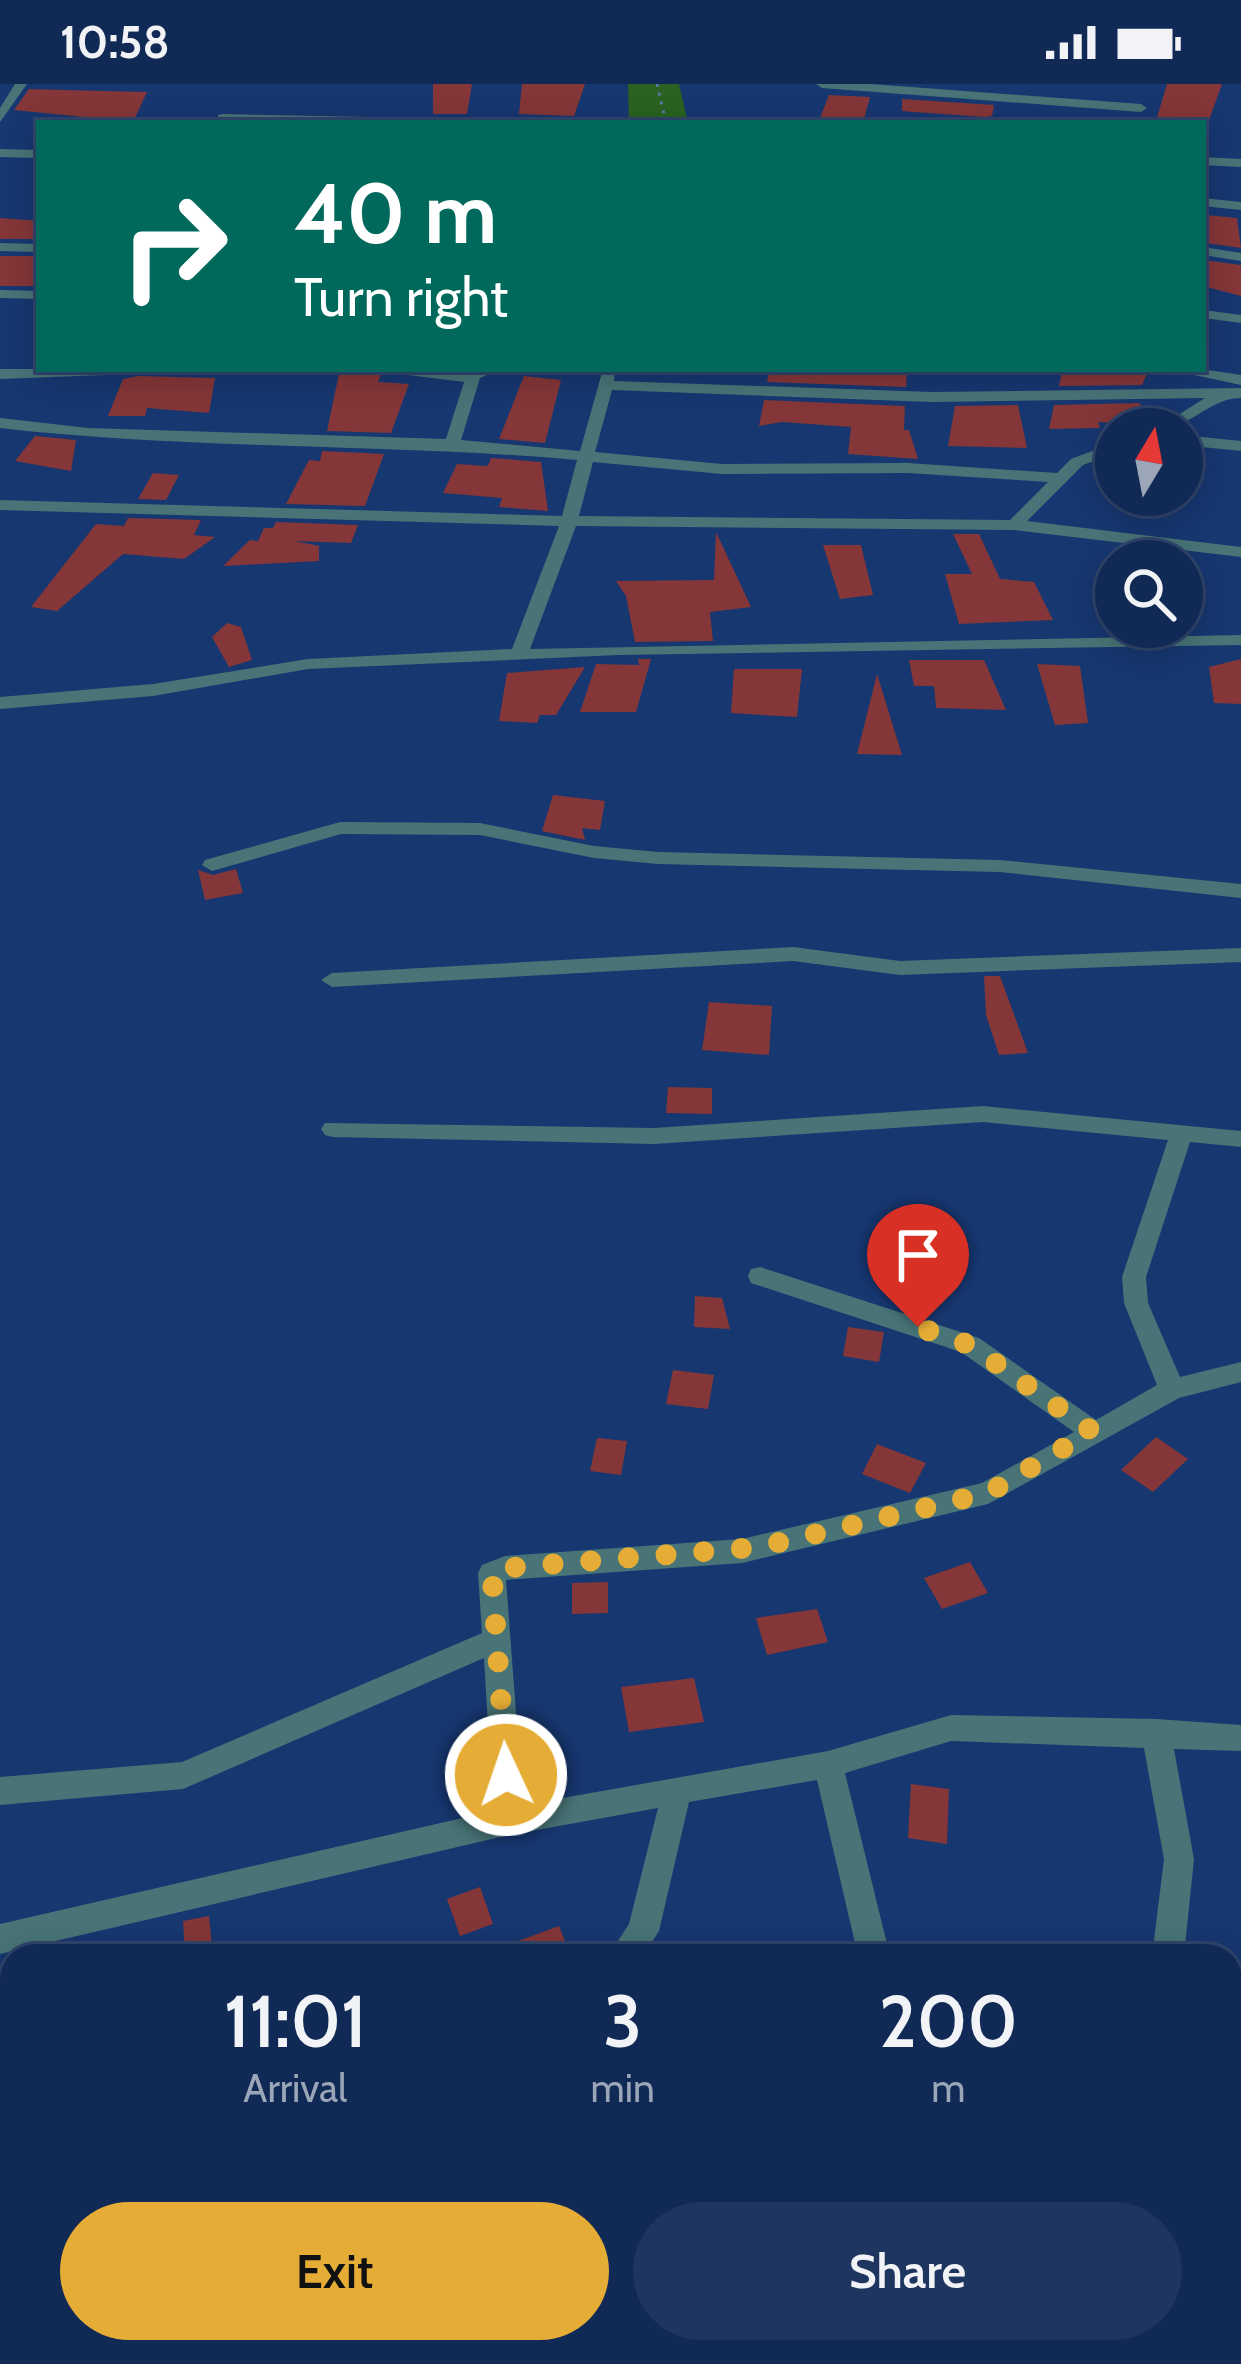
<!DOCTYPE html>
<html lang="en">
<head>
<meta charset="utf-8">
<style>
  :root { --surface:#112955; --page:#1e355f; --text:#f1f3f6; --muted:#9ca6b9; --line:#30456c; --accent:#e6ad36 }
  body { margin:0; font-family:Cabin,sans-serif; background:var(--page); color:var(--text); height:100vh; display:flex; flex-direction:column; font-size:45px; white-space:nowrap }
  * { box-sizing:border-box; margin:0 }
  p { font-size:39px; color:var(--muted) }
  .icon { flex:none; width:66px; height:66px; fill:none; stroke:currentColor; stroke-width:2; stroke-linecap:round; stroke-linejoin:round }
  .map { position:relative; flex:1; overflow:hidden }
  .sheet { position:absolute; left:0px; top:1860px; width:1242px; height:420px; display:flex; flex-direction:column; background:var(--surface); border-radius:36px 36px 0 0; box-shadow:0 6px 30px #0003,0 0 0 3px var(--line) }
  .sheet>* { flex:none }
  .banner { position:absolute; left:36px; top:36px; width:1170px; height:252px; border-radius:0px; box-shadow:0 6px 30px #0003,0 0 0 3px var(--line); background:#00695c; color:#fff; overflow:hidden }
  .needle { width:78px; rotate:10deg }
  .tools { position:absolute; left:1095px; top:324px; display:grid; gap:24px }
  .tools a { display:grid; place-items:center; width:108px; height:108px; border-radius:50%; background:var(--surface); box-shadow:0 6px 30px #0003,0 0 0 3px var(--line); font-size:60px }
  .pin { position:absolute; display:grid; place-items:center; width:102px; height:102px; color:#fff; margin:-123px -51px; border-radius:50% 50% 50% 0; rotate:-45deg; box-shadow:0 0 12px #0007 }
  .pin .icon { rotate:45deg }
  .me { position:absolute; width:132px; margin:-66px; rotate:357deg; stroke-linejoin:round; filter:drop-shadow(0 0 9px #0008) }
  .turn { display:flex; align-items:center; gap:42px; height:252px; padding:0 60px; font-size:54px }
  .turn .icon { width:156px; height:156px; stroke-width:2.5 }
  .turn b { display:block; font-size:84px; line-height:102px }
  .eta { display:flex; justify-content:space-evenly; align-items:center; height:204px; text-align:center }
  .eta b { font-size:72px; font-weight:600; line-height:84px }
  .button { display:flex; gap:24px; margin-top:auto; padding:24px 60px }
  .button a { flex:1; height:138px; border-radius:72px; background:var(--accent); color:#111; font-size:48px; font-weight:600; line-height:138px; text-align:center }
  .button a+a { background:var(--page); color:var(--text) }
  .status { display:flex; justify-content:space-between; align-items:center; height:84px; padding:0 60px; background:var(--surface); direction:ltr }
  .status svg { height:33px; fill:currentColor }
  .map>svg:first-child { display:block }
  .green { fill:#296221 }
  .building { fill:#843638 }
  .lines { fill:none; stroke-linecap:round; stroke-linejoin:round }
  .path { stroke:#5b76a7; stroke-width:3; stroke-dasharray:3 6; stroke-linecap:butt }
  .street { fill:#487477; fill-rule:evenodd }
  .route { stroke:#e6ad36; stroke-width:21; stroke-dasharray:0 37.8 }
</style>
</head>
<body>
<div class="status"><b>10:58</b><svg viewBox="0 0 49 12"><path d="M0 12V9h3v3zM5 12V6h3v6zM10 12V3h3v9zM15 12V0h3v12zM26 1h20v11H26zM47 4h2v5h-2z"/></svg></div>
<div class="map">
<svg width="1241" height="2280" viewBox="0 0 1241 2280">
  <rect width="100%" height="100%" fill="#173771"/>
  <!-- green -->
  <polygon class="green" points="628,0 679,0 688,39 629,39"/>
  <!-- building -->
  <g class="building">
    <polygon points="433,0 472,0 467,30 433,30"/>
    <polygon points="522,0 585,0 574,32 519,30"/>
    <polygon points="1167,0 1222,0 1208,39 1156,37"/>
    <polygon points="29,5 102,7 147,8 133,38 14,26"/>
    <polygon points="829,11 870,13 863,39 818,39"/>
    <polygon points="902,15 994,21 992,32 985,33 913,28 902,27"/>
    <polygon points="1206,131 1237,134 1241,164 1206,159"/>
    <polygon points="0,134 39,137 39,155 0,155"/>
    <polygon points="0,172 39,172 38,202 0,202"/>
    <polygon points="1203,176 1241,181 1241,212 1203,202"/>
    <polygon points="340,285 383,285 378,298 409,300 391,349 327,347"/>
    <polygon points="770,285 907,285 906,303 767,298"/>
    <polygon points="1063,285 1149,285 1142,301 1059,302"/>
    <polygon points="138,292 215,294 209,329 147,324 145,332 108,332 123,295"/>
    <polygon points="524,292 561,296 545,359 499,355"/>
    <polygon points="764,316 905,322 904,346 909,346 918,375 848,370 851,343 782,338 759,342"/>
    <polygon points="1140,319 1146,341 1098,338 1100,344 1049,345 1054,321"/>
    <polygon points="1018,321 1027,364 948,362 955,322"/>
    <polygon points="35,352 76,356 71,387 15,377"/>
    <polygon points="322,367 384,370 365,422 286,420 309,376 320,377"/>
    <polygon points="491,374 541,378 548,427 499,423 502,414 443,409 457,380 488,382"/>
    <polygon points="153,389 179,391 166,416 138,415"/>
    <polygon points="128,434 201,436 194,451 215,453 184,475 123,470 57,527 31,523 96,440 124,442"/>
    <polygon points="276,438 358,441 351,459 295,457 319,462 319,477 223,482 250,456 258,457 264,444 273,444"/>
    <polygon points="716,448 751,523 710,528 713,557 635,558 626,512 616,497 714,496"/>
    <polygon points="953,450 979,450 1000,495 1034,498 1053,536 959,540 945,490 972,490"/>
    <polygon points="823,461 861,461 873,511 840,515"/>
    <polygon points="227,539 241,543 252,576 229,583 212,553"/>
    <polygon points="638,575 651,575 636,628 580,628 596,580 639,581"/>
    <polygon points="1241,575 1241,620 1214,619 1209,583"/>
    <polygon points="909,576 984,576 1006,626 936,624 934,602 914,602"/>
    <polygon points="1037,580 1080,582 1088,639 1055,641"/>
    <polygon points="585,583 556,631 540,631 537,639 499,637 507,589"/>
    <polygon points="734,585 802,585 797,633 731,629"/>
    <polygon points="877,590 902,671 857,670"/>
    <polygon points="553,711 605,717 600,746 582,744 585,756 542,747"/>
    <polygon points="236,785 243,809 205,816 198,786 213,791"/>
    <polygon points="984,892 1000,892 1028,969 999,971 986,931"/>
    <polygon points="709,918 772,922 769,971 702,966"/>
    <polygon points="668,1003 712,1004 712,1030 666,1029"/>
    <polygon points="695,1212 722,1214 730,1245 694,1243"/>
    <polygon points="848,1243 884,1248 879,1278 843,1272"/>
    <polygon points="673,1286 714,1291 708,1325 666,1320"/>
    <polygon points="1156,1353 1188,1375 1153,1408 1121,1386"/>
    <polygon points="597,1354 627,1357 621,1391 590,1387"/>
    <polygon points="877,1360 926,1379 910,1409 862,1390"/>
    <polygon points="970,1478 988,1509 942,1525 924,1494"/>
    <polygon points="608,1498 608,1529 572,1530 572,1499"/>
    <polygon points="817,1525 828,1558 767,1571 756,1534"/>
    <polygon points="694,1594 704,1638 629,1648 621,1603"/>
    <polygon points="911,1700 949,1705 947,1760 908,1754"/>
    <polygon points="480,1803 493,1840 460,1852 447,1815"/>
    <polygon points="209,1832 212,1863 185,1869 183,1837"/>
    <polygon points="559,1842 571,1872 486,1872 486,1869"/>
  </g>
  <g class="lines">
    <!-- path -->
    <polyline class="path" points="657,0 666,39"/>
    <!-- street -->
    <g class="street">
      <polygon points="15,0 27,0 0,38 0,24"/>
      <polygon points="816,0 871,0 1141,20 1147,24 1141,28 822,4"/>
      <polygon points="222,30 476,35 482,39 218,37 218,31"/>
      <polygon points="0,65 39,66 39,74 0,73"/>
      <polygon points="1203,73 1241,75 1241,83 1203,81"/>
      <polygon points="1203,114 1241,118 1241,126 1203,122"/>
      <polygon points="0,159 39,160 39,168 0,167"/>
      <polygon points="1203,163 1241,169 1241,177 1203,171"/>
      <polygon points="0,206 39,207 39,215 0,214"/>
      <polygon points="1203,226 1241,231 1241,239 1203,234"/>
      <polygon points="0,285 140,285 132,290 0,295"/>
      <path d="M392 285 465 289 501 285 480 294 461 356 580 367 603 285H615L614 297 932 308 1241 304V314C1209 314 1191 345 1156 345L1205 314 932 318 612 306 595 368 722 380 908 379 1057 389 1071 375 1116 358V369L1083 381 1027 437 1241 463V473L1014 446 576 442 530 565 1241 551V561L618 571 308 585 153 612 0 625V613L153 600 308 575 512 565 559 442 0 426V416L562 432 577 376C385 359 191 366 0 344V334L88 344 446 355 464 298 400 290ZM593 378 722 390 908 389 1048 398 1010 436 579 432Z"/>
      <polygon points="1166,285 1202,285 1241,291 1241,301"/>
      <polygon points="1182,351 1241,357 1241,367 1182,361"/>
      <polygon points="340,738 480,739 594,762 658,768 1000,776 1241,800 1241,814 1000,788 658,780 594,774 480,751 341,750 212,787 202,781 205,776"/>
      <polygon points="793,863 900,877 1241,864 1241,878 900,891 793,877 332,903 321,896 332,889"/>
      <polygon points="983,1022 1241,1047 1241,1063 1190,1058 1146,1193 1148,1219 1180,1293 1241,1278 1241,1298 1179,1314 988,1420 742,1479 506,1496 523,1721 828,1667 951,1631 1156,1635 1241,1641 1241,1667 1174,1665 1194,1775 1184,1872 1152,1872 1164,1775 1144,1664 951,1657 845,1689 890,1872 858,1872 817,1696 689,1718 659,1847 643,1872 608,1872 629,1840 658,1724 509,1751 0,1870 0,1840 493,1727 484,1574 183,1705 0,1721 0,1693 182,1678 482,1549 478,1489 482,1481 505,1472 742,1455 982,1399 1074,1348 961,1268 751,1199 748,1192 751,1185 760,1183 979,1254 1096,1336 1157,1301 1124,1219 1122,1193 1168,1056 983,1038 654,1060 333,1053 325,1051 321,1045 325,1039 654,1044"/>
      <polygon points="12,2108 12,2142 0,2146 0,2112"/>
      <polygon points="449,2268 495,2268 490,2280 444,2280"/>
      <polygon points="1036,2268 1074,2268 1069,2280 1031,2280"/>
    </g>
  </g>
  <g class="lines">
    <!-- route -->
    <polyline class="route" points="506,1691 492,1489 505,1484 760,1463 988,1409 1092,1347 970,1261 918,1243"/>
  </g>
</svg>
<div class="tools">
<a><svg class="needle" viewBox="-14 -14 28 28"><path d="M0-13l5 13h-10z" fill="#e53935"/><path d="M0 13l5-13h-10z" fill="#9ca6b9"/></svg></a>
<a><svg class="icon" aria-label="search" viewBox="0 0 24 24"><circle cx="10" cy="10" r="6"/><path d="M15 15l6 6"/></svg></a>
</div>
<div class="pin" style="left:918px;top:1243px;background:#d93025"><svg class="icon" aria-label="arrive" viewBox="0 0 24 24"><path d="M6 21V4h12l-3 4 3 4H6"/></svg></div>
<svg class="me" style="left:506px;top:1691px" viewBox="-20 -20 40 40"><circle r="17" fill="#e6ad36" stroke="#fff" stroke-width="3"/><path d="M0-11L8 9 0 5-8 9z" fill="#fff"/></svg>
<div class="banner">
<div class="turn"><svg class="icon" aria-label="right" viewBox="0 0 24 24"><path d="M7 20v-9h11M14 6l5 5-5 5"/></svg><div><b>40 m</b>Turn right</div></div>
</div>
<section class="sheet">
<div class="eta">
<div><b>11:01</b><p>Arrival</p></div>
<div><b>3</b><p>min</p></div>
<div><b>200</b><p>m</p></div>
</div>
<div class="button"><a>Exit</a><a>Share</a></div>
</section>
</div>
</body>
</html>
